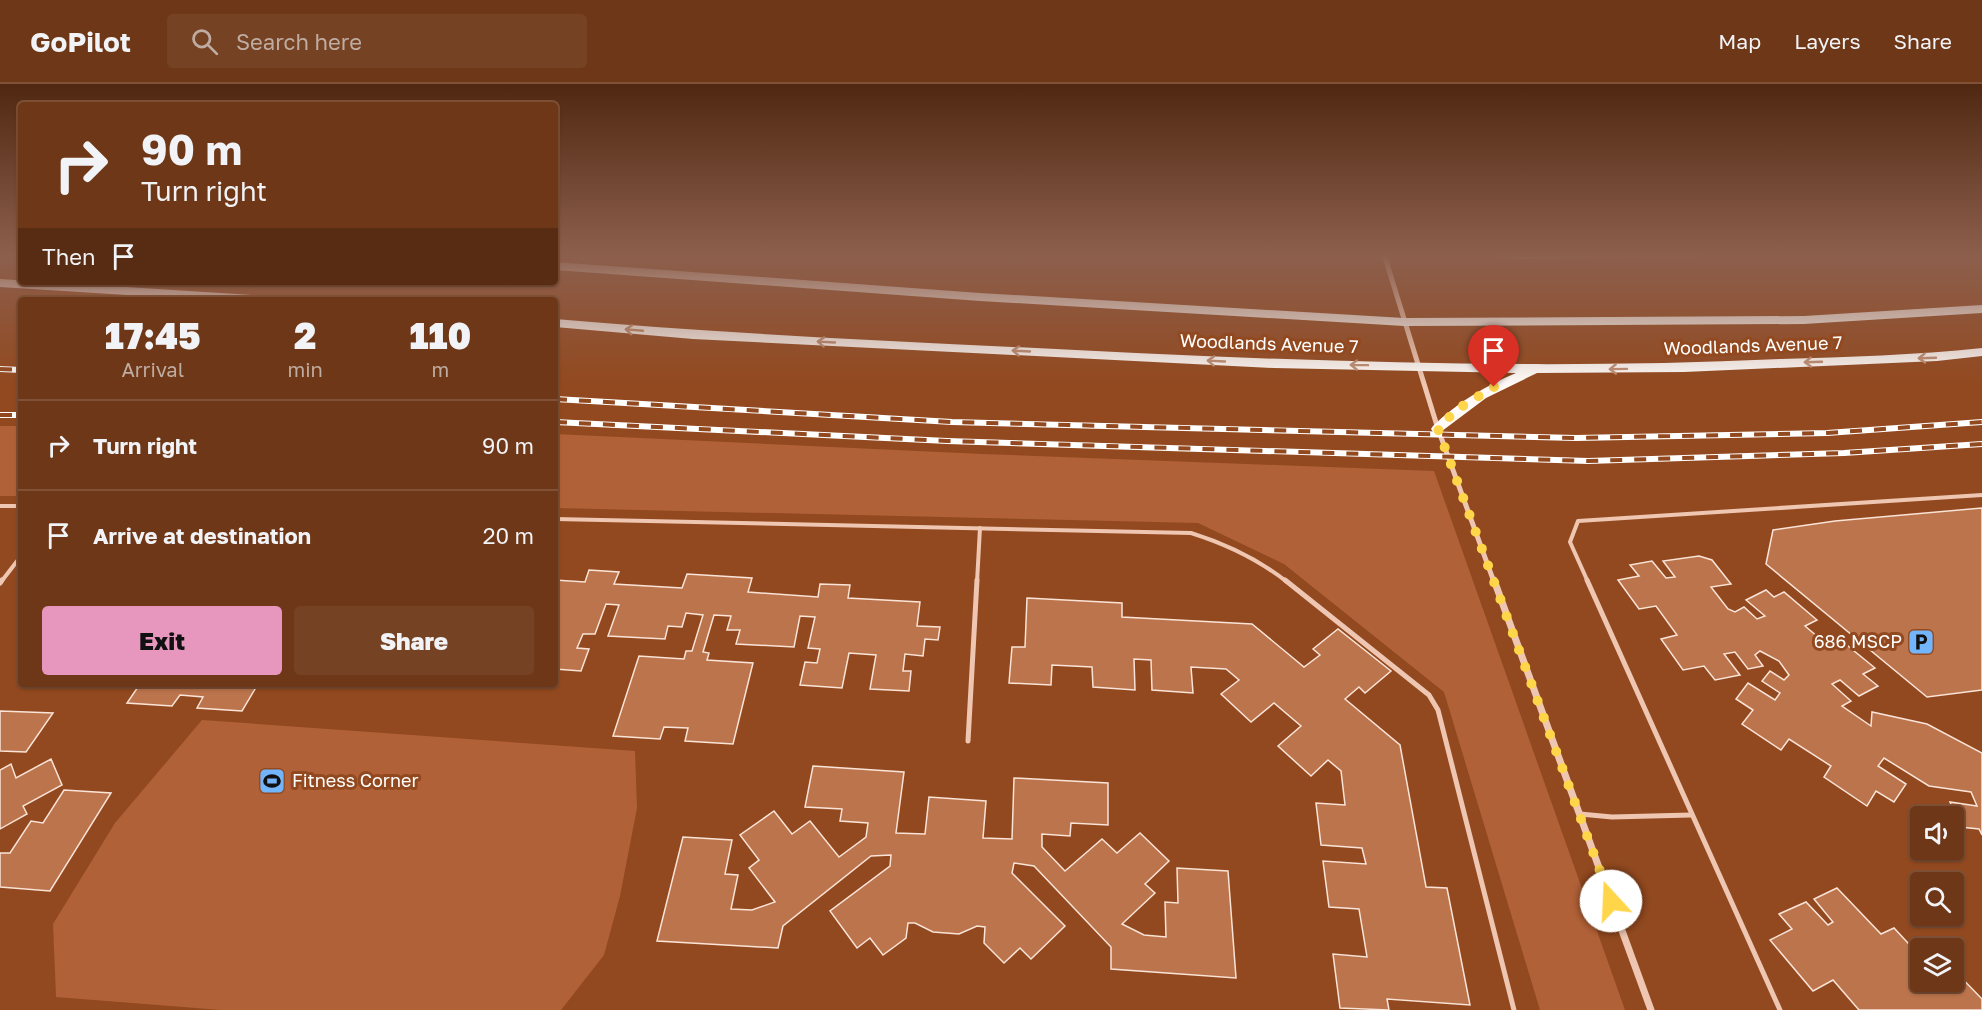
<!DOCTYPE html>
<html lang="en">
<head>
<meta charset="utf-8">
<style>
  :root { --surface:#6e3717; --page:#764224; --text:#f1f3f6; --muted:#bfaca1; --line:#805136; --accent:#e797bd }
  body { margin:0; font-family:"Golos Text",sans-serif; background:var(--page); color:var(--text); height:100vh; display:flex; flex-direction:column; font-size:22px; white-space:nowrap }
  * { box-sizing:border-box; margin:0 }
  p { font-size:20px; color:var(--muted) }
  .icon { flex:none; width:33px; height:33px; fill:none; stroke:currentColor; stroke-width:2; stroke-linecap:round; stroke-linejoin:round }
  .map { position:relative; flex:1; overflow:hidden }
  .sheet { position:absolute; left:18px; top:213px; width:540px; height:390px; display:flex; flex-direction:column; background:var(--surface); border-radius:6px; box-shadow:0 2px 4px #0004,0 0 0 2px var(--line) }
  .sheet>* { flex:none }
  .banner { position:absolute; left:18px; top:18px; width:540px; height:183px; border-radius:6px; box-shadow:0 2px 4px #0004,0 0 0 2px var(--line); background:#6e3717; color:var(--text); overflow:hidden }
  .controls { position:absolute; left:1910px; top:722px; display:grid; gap:12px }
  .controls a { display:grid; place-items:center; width:54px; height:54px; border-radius:6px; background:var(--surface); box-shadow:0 2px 4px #0004,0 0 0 2px var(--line); font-size:30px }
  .pin { position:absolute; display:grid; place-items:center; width:51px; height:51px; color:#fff; margin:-62px -26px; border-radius:50% 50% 50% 0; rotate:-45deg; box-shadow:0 0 6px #0007 }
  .pin .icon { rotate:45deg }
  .me { position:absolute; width:66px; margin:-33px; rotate:340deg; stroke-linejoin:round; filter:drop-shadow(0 0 4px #0008) }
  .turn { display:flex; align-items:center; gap:21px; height:126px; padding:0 24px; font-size:27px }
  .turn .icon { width:78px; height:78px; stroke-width:2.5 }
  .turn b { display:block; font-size:42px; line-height:51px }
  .then { display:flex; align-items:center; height:57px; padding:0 24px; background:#0003; gap:12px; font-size:22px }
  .eta { display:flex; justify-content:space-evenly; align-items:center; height:102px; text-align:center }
  .eta b { font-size:36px; font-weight:800; line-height:42px }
  .cta { display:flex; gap:12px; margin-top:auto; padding:12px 24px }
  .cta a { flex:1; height:69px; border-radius:6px; background:var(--accent); color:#111; font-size:24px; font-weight:800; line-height:69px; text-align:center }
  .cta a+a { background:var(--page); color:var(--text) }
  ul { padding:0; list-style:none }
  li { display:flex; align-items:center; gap:18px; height:90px; padding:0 24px; border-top:2px solid var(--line) }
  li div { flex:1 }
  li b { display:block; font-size:22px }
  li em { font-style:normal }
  header { display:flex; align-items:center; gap:36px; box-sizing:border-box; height:84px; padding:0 30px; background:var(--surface); border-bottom:2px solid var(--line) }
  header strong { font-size:28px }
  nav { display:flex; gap:33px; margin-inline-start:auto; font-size:21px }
  .search { width:420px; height:54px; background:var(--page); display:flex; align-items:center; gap:15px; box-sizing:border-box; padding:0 21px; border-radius:6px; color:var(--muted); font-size:22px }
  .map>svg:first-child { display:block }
  .green { fill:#b16137 }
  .building { fill:#bb744c; stroke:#fae3d7; stroke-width:1.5 }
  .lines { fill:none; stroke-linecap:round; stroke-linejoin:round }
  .service-far1 { stroke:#eec6b1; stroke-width:4 }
  .service { stroke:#eec6b1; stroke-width:5 }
  .minor-far1 { stroke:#eec6b1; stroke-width:5 }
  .minor { stroke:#eec6b1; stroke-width:7 }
  .primary { fill:#fffbf8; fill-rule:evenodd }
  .rail-casing { stroke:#fff; stroke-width:6 }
  .rail { stroke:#92491f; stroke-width:4; stroke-dasharray:12; stroke-linecap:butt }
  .oneway { stroke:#be9076 }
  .route { stroke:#ffd54a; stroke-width:10; stroke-dasharray:0 18 }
  .labels { text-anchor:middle; stroke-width:6; stroke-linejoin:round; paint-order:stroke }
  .street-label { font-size:18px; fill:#fff; stroke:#92491f }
  .poi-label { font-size:18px; fill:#fff; stroke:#92491f; text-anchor:end }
</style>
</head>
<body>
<header>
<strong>GoPilot</strong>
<div class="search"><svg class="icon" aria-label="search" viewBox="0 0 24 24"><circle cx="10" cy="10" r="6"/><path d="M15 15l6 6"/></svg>Search here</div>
<nav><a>Map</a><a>Layers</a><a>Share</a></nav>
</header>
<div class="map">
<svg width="1982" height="926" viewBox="0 0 1982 926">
  <rect width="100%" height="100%" fill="#92491f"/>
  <!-- green -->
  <g class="green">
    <rect x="0" y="342" width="21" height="70"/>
    <polygon points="555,350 982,370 1434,387 1625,926 1540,926 1444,608 1284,480 1198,439 555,424"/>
    <polygon points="202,636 635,667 637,724 620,812 604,871 561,926 221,926 56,913 53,840 115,739"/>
  </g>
  <!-- building -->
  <g class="building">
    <polygon points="1982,424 1982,606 1927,613 1766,480 1773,446 1835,437"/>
    <polygon points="1699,472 1712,476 1731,500 1711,503 1728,525 1735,528 1744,523 1757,535 1765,532 1746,516 1766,506 1774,513 1784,508 1817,536 1805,542 1831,564 1843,558 1875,584 1863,590 1878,602 1859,612 1840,596 1832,600 1851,617 1842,622 1871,642 1872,628 1927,640 1982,669 1982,751 1979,745 1960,743 1950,718 1977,722 1971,708 1929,702 1884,674 1878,682 1906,700 1894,718 1876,707 1867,722 1824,693 1831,682 1789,655 1781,666 1742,640 1753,626 1736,615 1748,599 1775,616 1780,609 1762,597 1770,587 1784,596 1789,591 1779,577 1760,567 1755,571 1763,582 1748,585 1735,568 1724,570 1740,591 1715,596 1704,582 1683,586 1661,555 1677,551 1656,522 1639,525 1618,496 1639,492 1630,481 1652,477 1666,494 1675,493 1663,477"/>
    <polygon points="589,486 619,488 614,500 682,504 687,490 752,494 748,508 818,513 820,500 850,501 848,514 920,518 917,542 940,543 938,556 925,555 923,572 905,570 903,587 911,587 909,607 870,605 876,571 849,569 842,604 800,601 805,578 817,579 820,565 808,564 815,533 800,532 794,563 736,560 740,546 727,546 731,532 714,531 703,568 709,569 707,576 753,579 733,660 685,657 688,644 664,643 660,655 613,652 639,572 684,575 686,567 692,567 703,531 686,529 682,543 668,542 665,555 608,552 619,521 606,520 595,550 583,550 577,564 589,565 581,587 555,585 555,496 585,498"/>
    <polygon points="1027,514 1122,519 1122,533 1252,540 1304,583 1320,571 1313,565 1338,545 1391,587 1365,609 1359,603 1345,615 1400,661 1426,803 1447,804 1470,921 1387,915 1389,926 1340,924 1333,870 1367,873 1359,825 1329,823 1323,777 1366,780 1362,764 1321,761 1316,719 1345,721 1341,687 1328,676 1311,692 1278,662 1301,642 1274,619 1251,638 1221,610 1239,596 1226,585 1191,583 1193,609 1152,606 1151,576 1134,575 1135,606 1093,603 1092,583 1052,581 1051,601 1009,599 1012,563 1025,563"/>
    <polygon points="140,600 258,600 242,627 197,624 203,613 180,611 172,622 127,619"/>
    <polygon points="0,627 53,629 26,668 0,667"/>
    <polygon points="51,675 62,701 23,722 27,730 0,745 0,686 11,680 16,694"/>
    <polygon points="813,682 904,688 896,749 925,750 929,713 986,717 983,754 1012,755 1014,694 1108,699 1108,741 1071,739 1070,752 1042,750 1042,763 1065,787 1102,755 1117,769 1140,749 1169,777 1145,800 1155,809 1122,840 1144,851 1166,853 1165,818 1178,819 1177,784 1228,787 1236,894 1111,885 1111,863 1034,782 1014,779 1012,789 1065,842 1031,875 1020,864 1004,879 984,859 985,843 977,842 959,850 933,848 915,839 908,839 906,854 883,871 870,854 857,864 830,827 890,782 891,771 871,772 783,842 778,864 657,857 683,753 732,756 725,790 738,791 731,825 752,826 775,818 749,784 759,776 740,751 774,727 792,750 810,737 839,773 866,753 868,739 840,737 842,725 805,723"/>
    <polygon points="64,706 111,709 50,807 0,803 0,769 10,769 31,737 43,739"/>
    <polygon points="1837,804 1881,850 1894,844 1920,872 1920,897 1953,897 1953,885 1982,915 1982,926 1859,926 1833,896 1813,907 1770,856 1792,845 1779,830 1806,818 1828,841 1833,838 1814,815"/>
  </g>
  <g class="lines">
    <!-- service-far1 -->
    <g class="service-far1">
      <polyline points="1496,170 1519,173 1698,170"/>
      <polyline points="0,422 21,422"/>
      <path d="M555 435 1191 449C1226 460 1258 475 1287 498"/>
      <polyline points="1,498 21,472"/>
      <polyline points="977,498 980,444"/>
      <polyline points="1588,498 1570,458 1578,437 1982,411"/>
    </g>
    <!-- service -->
    <g class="service">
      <polyline points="1285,496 1429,611 1438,626 1514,926"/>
      <polyline points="1587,496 1780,926"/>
      <polyline points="0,499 2,496"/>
      <polyline points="968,657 977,496"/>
      <polyline points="1580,730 1612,733 1691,731"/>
    </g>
    <!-- minor-far1 -->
    <polyline class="minor-far1" points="1384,170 1438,345 1494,498"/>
    <!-- minor -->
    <polyline class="minor" points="1494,496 1651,926"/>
    <!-- primary -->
    <g class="primary">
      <polygon points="555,178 980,209 1404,234 1804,232 1982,221 1982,229 1804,240 1404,242 980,217 555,186"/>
      <polygon points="0,195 268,212 274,216 207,216 0,203"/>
      <path d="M555 235C748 252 942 259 1136 269 1351 279 1566 285 1781 275 1848 273 1915 271 1982 264V272L1937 277 1684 288 1537 289 1486 314 1438 350 1433 348 1431 345 1433 342C1458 318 1485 302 1516 289L1274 284 693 255 555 243Z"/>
    </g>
    <defs>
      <g id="rail">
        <polyline points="0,285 21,286"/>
        <polyline points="555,315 952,338 1576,354 1827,349 1982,338"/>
        <polyline points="0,331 21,331"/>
        <polyline points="555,338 947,357 1588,377 1844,369 1982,360"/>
      </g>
    </defs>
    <!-- rail casing -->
    <use href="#rail" class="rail-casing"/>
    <!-- rail -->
    <use href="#rail" class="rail"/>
  </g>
  <!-- one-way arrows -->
  <defs><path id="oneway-shaft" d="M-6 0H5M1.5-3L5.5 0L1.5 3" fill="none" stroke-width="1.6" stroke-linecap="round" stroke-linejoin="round" transform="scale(1.5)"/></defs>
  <g class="oneway">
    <use href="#oneway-shaft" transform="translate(634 246) rotate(-175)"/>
    <use href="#oneway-shaft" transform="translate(826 258) rotate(-177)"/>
    <use href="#oneway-shaft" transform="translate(1021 267) rotate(-177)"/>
    <use href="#oneway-shaft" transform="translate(1927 274) rotate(178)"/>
    <use href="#oneway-shaft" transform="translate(1216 277) rotate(-177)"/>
    <use href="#oneway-shaft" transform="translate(1813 278) rotate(178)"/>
    <use href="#oneway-shaft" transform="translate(1359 281) rotate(-179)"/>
    <use href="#oneway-shaft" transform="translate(1618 285) rotate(179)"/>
  </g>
  <!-- sky -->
  <linearGradient id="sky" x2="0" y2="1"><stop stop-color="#502811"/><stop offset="0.57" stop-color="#8c5f4d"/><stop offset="1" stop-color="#8c5f4d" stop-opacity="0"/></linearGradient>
  <rect width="1982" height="300" fill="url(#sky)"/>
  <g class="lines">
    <!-- route -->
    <polyline class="route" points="1494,303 1456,326 1438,345 1611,817"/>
  </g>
  <!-- icons -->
  <defs>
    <symbol id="parking-square" viewBox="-11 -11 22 22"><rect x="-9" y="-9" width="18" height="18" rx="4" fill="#72b5fb" stroke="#92491f"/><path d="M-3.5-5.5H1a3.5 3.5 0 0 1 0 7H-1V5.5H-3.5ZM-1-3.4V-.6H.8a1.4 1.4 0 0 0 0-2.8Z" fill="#111"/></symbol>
    <symbol id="stadium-square" viewBox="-11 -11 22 22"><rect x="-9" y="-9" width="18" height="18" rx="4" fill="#72b5fb" stroke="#92491f"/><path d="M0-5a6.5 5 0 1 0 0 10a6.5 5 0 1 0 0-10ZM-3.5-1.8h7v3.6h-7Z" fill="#111"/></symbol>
  </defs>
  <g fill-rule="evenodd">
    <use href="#parking-square" x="1906" y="543" width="30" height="30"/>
    <use href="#stadium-square" x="257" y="682" width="30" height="30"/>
  </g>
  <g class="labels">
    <!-- street labels -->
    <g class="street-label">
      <text transform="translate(1269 260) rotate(2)" y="6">Woodlands Avenue 7</text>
      <text transform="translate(1753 262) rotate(-2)" y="6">Woodlands Avenue 7</text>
    </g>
    <!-- poi labels -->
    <g class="poi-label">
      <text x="1902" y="564">686 MSCP</text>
      <text x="292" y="703" text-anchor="start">Fitness Corner</text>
    </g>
  </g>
</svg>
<div class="controls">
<a><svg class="icon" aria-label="sound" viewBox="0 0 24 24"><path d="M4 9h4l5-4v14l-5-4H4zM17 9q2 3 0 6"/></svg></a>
<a><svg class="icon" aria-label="search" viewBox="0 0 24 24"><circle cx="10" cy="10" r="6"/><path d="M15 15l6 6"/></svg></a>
<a><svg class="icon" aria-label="layers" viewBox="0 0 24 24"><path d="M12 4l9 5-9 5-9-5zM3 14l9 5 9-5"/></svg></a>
</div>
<div class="pin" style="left:1494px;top:303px;background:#d93025"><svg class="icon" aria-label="arrive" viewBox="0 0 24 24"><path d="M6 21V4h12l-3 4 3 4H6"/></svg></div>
<svg class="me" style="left:1611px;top:817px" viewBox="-20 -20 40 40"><circle r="19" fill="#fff"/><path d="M0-13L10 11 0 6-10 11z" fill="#ffd54a"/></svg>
<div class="banner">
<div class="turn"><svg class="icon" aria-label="right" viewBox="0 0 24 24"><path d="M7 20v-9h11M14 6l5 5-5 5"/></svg><div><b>90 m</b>Turn right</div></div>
<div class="then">Then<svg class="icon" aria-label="arrive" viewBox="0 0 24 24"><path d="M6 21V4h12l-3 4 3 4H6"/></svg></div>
</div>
<section class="sheet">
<div class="eta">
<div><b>17:45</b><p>Arrival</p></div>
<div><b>2</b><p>min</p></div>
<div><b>110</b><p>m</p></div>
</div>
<ul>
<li><svg class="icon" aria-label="right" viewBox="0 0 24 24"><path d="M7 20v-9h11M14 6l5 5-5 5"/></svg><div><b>Turn right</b></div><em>90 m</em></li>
<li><svg class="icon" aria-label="arrive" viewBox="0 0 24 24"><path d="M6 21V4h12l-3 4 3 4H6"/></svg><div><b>Arrive at destination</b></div><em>20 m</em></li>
</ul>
<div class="cta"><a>Exit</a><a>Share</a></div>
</section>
</div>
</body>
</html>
